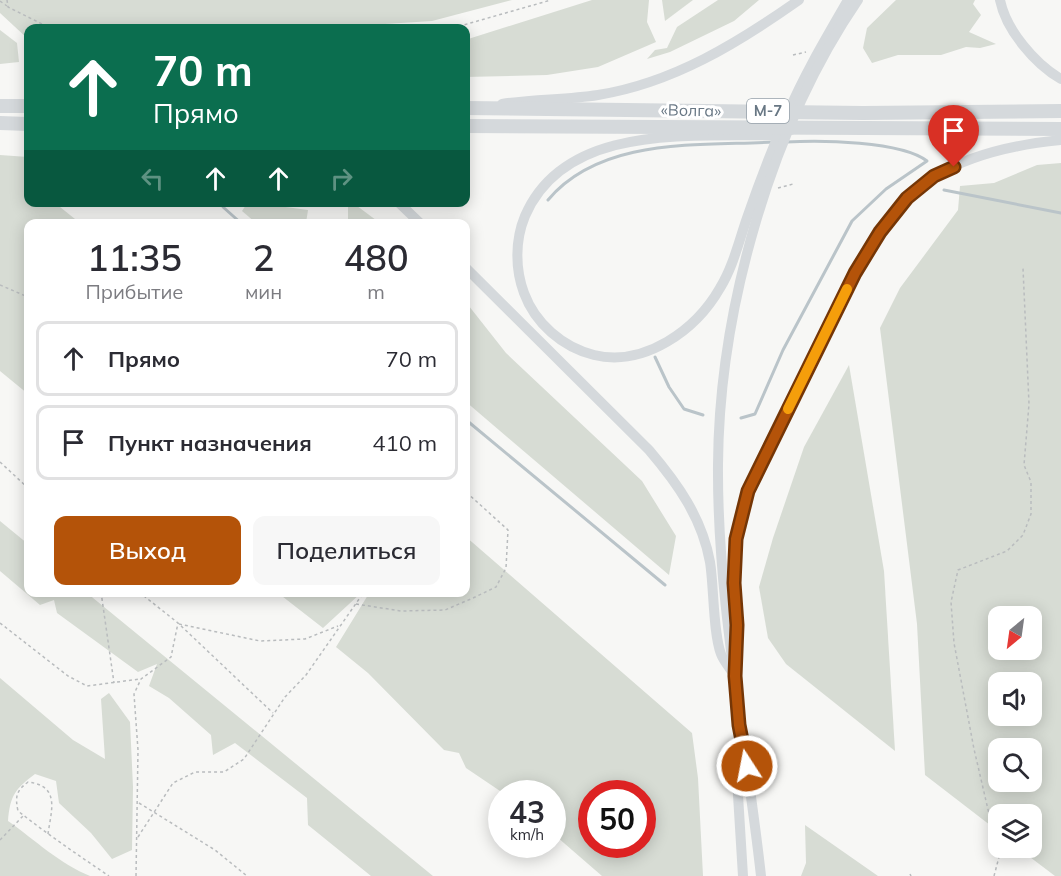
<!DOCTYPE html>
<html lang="ru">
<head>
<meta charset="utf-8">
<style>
  :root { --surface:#fff; --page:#f7f7f7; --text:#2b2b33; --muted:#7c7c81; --line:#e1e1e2; --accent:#b45309 }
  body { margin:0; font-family:Mulish,sans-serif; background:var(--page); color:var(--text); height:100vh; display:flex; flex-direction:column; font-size:22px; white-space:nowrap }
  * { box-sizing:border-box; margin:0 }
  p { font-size:20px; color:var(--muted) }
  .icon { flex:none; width:33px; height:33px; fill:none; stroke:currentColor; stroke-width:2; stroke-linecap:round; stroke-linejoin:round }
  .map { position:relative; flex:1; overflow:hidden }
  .side { position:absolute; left:24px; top:219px; width:446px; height:378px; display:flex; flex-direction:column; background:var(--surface); border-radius:12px; box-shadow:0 3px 15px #0003 }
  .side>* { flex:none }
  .banner { position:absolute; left:24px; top:24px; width:446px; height:183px; border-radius:12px; box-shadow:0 3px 15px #0003; background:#0b6e4f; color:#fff; overflow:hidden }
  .needle { width:39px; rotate:209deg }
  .buttons { position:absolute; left:988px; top:606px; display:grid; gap:12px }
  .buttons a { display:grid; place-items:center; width:54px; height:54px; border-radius:12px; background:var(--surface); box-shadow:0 3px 15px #0003; font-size:30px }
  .speed { position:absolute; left:488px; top:780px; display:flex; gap:12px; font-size:30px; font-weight:700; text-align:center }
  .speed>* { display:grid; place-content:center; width:78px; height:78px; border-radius:50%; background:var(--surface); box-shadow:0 3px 15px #0003; line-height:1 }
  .speed small { font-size:15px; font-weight:400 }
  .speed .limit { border:9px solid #d22; background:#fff; color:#111 }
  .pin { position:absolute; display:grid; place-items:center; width:51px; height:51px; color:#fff; margin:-62px -26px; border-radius:50% 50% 50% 0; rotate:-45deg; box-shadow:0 0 6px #0007 }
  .pin .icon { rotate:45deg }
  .me { position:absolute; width:66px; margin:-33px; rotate:349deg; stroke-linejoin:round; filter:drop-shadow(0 0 4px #0008) }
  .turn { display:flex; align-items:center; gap:21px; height:126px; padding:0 30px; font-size:27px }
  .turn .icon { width:78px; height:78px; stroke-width:2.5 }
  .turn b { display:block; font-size:42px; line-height:51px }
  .lanes { display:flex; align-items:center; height:57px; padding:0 30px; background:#0003; justify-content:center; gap:30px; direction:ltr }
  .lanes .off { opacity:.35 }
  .eta { display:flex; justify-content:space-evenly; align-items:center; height:102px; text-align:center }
  .eta b { font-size:36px; font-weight:600; line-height:42px }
  .action { display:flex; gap:12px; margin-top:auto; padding:12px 30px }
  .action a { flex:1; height:69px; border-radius:12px; background:var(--accent); color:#fff; font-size:24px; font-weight:600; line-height:69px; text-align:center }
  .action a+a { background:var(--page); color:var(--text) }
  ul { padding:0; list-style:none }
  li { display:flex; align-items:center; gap:18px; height:75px; margin:0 12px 9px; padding:0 18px; border:3px solid var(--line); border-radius:12px }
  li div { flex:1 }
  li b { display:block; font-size:22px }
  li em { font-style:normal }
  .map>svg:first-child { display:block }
  .green { fill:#d7dcd4; fill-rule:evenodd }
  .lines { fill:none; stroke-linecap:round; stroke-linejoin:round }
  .stream { stroke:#bac4c9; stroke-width:3 }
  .path { stroke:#b9bcbe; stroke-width:1.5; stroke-dasharray:3 3; stroke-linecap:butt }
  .secondary { stroke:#d5d9dc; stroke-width:10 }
  .highway { stroke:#d5d9dc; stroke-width:14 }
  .route-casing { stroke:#753606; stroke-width:15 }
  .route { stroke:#b45309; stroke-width:10 }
  .slow { stroke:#f59e0b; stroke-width:10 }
  .labels { text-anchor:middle; stroke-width:6; stroke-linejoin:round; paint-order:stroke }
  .shield { fill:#fff; stroke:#95a0a9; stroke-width:1.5 }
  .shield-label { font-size:15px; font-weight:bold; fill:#687784 }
  .street-label { font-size:16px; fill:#687784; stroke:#fff }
</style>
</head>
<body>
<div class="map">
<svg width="1061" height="876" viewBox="0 0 1061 876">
  <rect width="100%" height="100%" fill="#f7f7f5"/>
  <!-- green -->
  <g class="green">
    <polygon points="0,0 512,0 432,21 323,28 28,28 28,39 0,13"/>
    <polygon points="592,0 649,0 647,22 656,42 598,67 547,75 465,77 465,40"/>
    <polygon points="662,0 693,0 665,21"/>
    <polygon points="718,0 759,0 734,21 670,52 647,59 655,50 667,48 677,27"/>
    <polygon points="896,0 975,0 973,4 981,15 969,32 996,44 980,48 966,47 941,55 898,55 872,63 863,48 867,28"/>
    <polygon points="0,30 17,43 19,62 0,64"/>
    <polygon points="0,155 28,157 28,202 58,203 60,207 80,223 28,224 28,394 0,371"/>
    <path d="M1061 163V876H1055L1018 848H1032V814H999V832L925 775 917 624 880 328 900 288 958 210 960 186 994 183 1037 165ZM999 616H1032V650H999ZM999 682H1032V716H999ZM999 748H1032V782H999Z"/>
    <polygon points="248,202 308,210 306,223 256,223 242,211"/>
    <polygon points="348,203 353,203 380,223 348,223"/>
    <polygon points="465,301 506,353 642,481 676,536 669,575 465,401"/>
    <polygon points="849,365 884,571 895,751 786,664 768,638 759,587 773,538 804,447"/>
    <polygon points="0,521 28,544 28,592 87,593 433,876 371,876 308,825 307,798 235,743 213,755 211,735 169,698 149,686 157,664 138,672 57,613 54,600 40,605 0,571"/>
    <path d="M465 536 692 733 698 778 703 876H602L557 837 552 827V794L503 793 466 768 459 753 444 750 368 673 336 647 368 595 361 593 323 628 278 593 465 592ZM591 794H642V844H591Z"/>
    <path d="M0 678 73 740 105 759 101 699 109 693 130 722 133 787 132 850 112 859 91 833 59 803 56 781 35 774C15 789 10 796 8 821 35 840 60 864 90 876H0Z"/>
    <polygon points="805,825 878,876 801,876 806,863"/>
  </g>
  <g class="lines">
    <!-- stream -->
    <g class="stream">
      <polyline points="944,190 1061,213"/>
      <path d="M548 200C601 137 698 146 773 142"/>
      <polyline points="223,207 242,224"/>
      <polyline points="655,357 669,387 684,409 703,415"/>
      <path d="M741 418 755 414 783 350 852 221 886 189 927 161C901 141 820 140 786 142"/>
      <polyline points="465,419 665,585"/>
    </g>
    <!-- path -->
    <g class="path">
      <polyline points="7,0 8,7 50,28"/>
      <polyline points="0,1 7,6"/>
      <polyline points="453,28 551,0"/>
      <polyline points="793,55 806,52"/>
      <polyline points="778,188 793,184"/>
      <polyline points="0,285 28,297"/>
      <polyline points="0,462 28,488"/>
      <polyline points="101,592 114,683"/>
      <polyline points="139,592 178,623 273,713"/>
      <polyline points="356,604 401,611 445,610 473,598 496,587 506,568 508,530 465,491"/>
      <polyline points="0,623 68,676 87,686 140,679"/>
      <polyline points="179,624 260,641 305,639 338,626"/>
      <polyline points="139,803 215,850 247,876"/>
      <path d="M48 834C51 811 61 786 28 782 16 791 15 797 18 811 47 834 78 855 109 876"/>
      <polyline points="138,837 173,783 195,772 224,772 244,759 285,697 306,675 364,592"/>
      <polyline points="0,840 23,816"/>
      <polyline points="910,874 911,876"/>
      <polyline points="136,876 138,750 134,694 141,679 171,657 178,623"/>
      <polyline points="994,876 999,857 974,749 954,643 951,602 958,570 1007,551 1023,535 1031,514 1031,482 1024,465 1029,404 1023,268"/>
    </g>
    <!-- secondary -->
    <g class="secondary">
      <path d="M1000 0C1006 30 1035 64 1061 79"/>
      <path d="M502 104C534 99 566 100 598 95 673 83 738 43 799 0"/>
      <path d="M791 130 773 135C690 137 565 123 525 216 515 240 515 269 524 293 535 323 562 347 594 355 645 367 696 330 720 288 733 267 739 241 747 218 759 183 772 149 787 115 804 75 826 38 848 0"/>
      <polyline points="398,202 421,224"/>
      <path d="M465 267 649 450C678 484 702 518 710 562 714 587 713 633 721 654 723 660 729 667 733 673"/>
      <path d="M737 637C738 604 730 570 736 537 749 478 780 424 807 371 837 311 877 210 935 176 972 154 1019 144 1061 140"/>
      <polyline points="738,744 737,779 743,876"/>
      <path d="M761 876C746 739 717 603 718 465 719 310 771 127 858 0"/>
    </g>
    <!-- highway -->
    <g class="highway">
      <polyline points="0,106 28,106"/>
      <polyline points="465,108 863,113 1061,111"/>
      <polyline points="0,123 28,124"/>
      <polyline points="465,126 1061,129"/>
    </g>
  </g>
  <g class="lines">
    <defs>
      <polyline id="route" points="747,766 739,725 735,676 737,625 734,583 736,539 748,491 855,273 880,232 907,198 934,176 954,167"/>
    </defs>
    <!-- route casing -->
    <use href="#route" class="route-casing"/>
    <!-- route -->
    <use href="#route" class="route"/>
    <!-- slow -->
    <polyline class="slow" points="788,409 847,289"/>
  </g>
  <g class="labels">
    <!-- shield labels -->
    <rect class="shield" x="747" y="99" width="42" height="24" rx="4.5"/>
    <g class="shield-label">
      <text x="768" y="116">М-7</text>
    </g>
    <!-- street labels -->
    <g class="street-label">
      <text transform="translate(691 110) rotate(1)" y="6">«Волга»</text>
    </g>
  </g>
</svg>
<div class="buttons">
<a><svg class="needle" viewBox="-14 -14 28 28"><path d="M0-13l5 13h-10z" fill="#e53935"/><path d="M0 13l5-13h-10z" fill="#7c7c81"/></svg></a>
<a><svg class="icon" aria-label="sound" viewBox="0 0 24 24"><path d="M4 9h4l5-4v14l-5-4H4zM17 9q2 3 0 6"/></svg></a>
<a><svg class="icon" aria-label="search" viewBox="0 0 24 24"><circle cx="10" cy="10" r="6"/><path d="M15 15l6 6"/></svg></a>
<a><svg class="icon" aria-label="layers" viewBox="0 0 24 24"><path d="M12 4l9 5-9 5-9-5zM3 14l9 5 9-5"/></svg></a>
</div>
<div class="speed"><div>43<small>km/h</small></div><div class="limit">50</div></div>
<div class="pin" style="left:954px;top:167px;background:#d93025"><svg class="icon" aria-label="arrive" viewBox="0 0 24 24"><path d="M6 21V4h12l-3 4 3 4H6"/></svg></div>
<svg class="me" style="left:747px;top:766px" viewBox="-20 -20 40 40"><circle r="17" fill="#b45309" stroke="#fff" stroke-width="3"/><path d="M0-11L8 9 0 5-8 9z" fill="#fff"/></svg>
<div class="banner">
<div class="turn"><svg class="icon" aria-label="ahead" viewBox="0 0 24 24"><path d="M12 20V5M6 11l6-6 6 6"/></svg><div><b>70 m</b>Прямо</div></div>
<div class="lanes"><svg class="icon off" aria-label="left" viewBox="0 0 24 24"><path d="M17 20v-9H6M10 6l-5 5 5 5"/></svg><svg class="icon" aria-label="ahead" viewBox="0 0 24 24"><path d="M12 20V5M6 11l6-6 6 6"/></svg><svg class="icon" aria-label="ahead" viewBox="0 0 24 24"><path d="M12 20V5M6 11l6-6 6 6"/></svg><svg class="icon off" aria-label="right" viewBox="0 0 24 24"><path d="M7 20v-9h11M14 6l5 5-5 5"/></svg></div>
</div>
<section class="side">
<div class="eta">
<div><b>11:35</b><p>Прибытие</p></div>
<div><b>2</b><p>мин</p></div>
<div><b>480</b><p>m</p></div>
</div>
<ul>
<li><svg class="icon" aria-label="ahead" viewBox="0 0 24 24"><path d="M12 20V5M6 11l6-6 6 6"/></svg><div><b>Прямо</b></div><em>70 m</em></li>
<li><svg class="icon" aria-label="arrive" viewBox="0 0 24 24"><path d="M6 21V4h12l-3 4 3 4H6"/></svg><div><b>Пункт назначения</b></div><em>410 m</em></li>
</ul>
<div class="action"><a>Выход</a><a>Поделиться</a></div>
</section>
</div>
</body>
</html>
